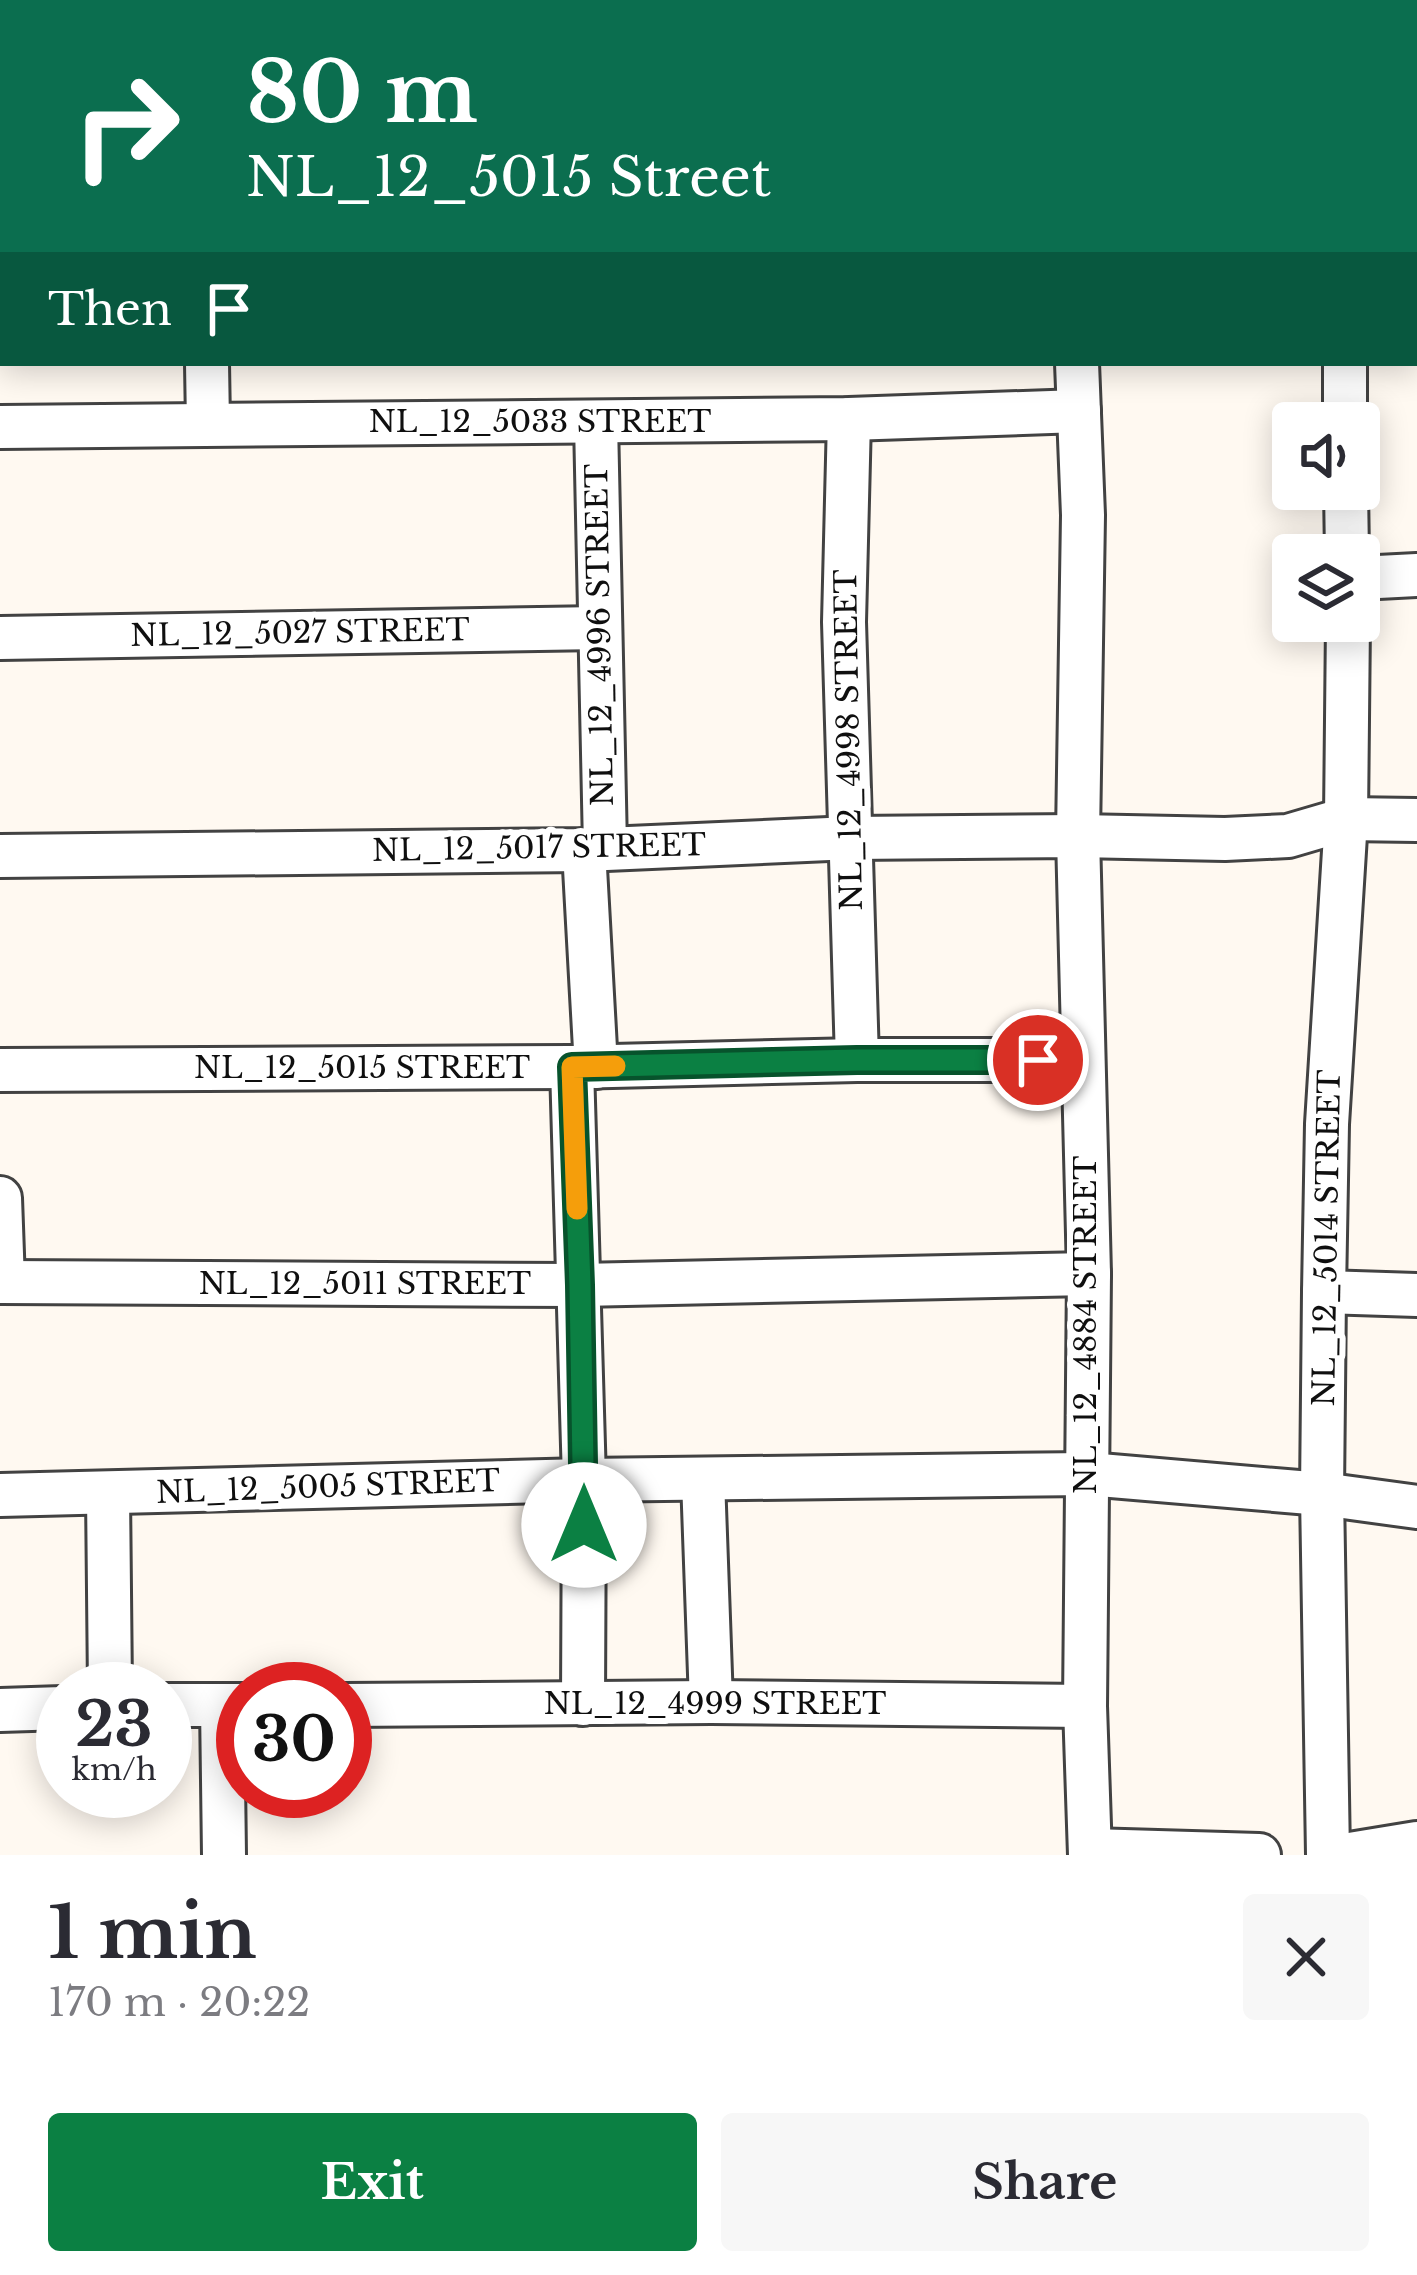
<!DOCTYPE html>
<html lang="en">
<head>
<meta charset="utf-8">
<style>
  :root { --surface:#fff; --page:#f7f7f7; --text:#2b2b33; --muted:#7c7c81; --accent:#0b8043 }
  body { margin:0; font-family:"Libre Baskerville",serif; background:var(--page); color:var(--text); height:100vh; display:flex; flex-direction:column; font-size:45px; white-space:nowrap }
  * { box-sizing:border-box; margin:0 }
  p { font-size:39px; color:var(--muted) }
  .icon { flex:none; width:66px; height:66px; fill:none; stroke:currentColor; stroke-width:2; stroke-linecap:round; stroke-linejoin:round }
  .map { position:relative; height:1855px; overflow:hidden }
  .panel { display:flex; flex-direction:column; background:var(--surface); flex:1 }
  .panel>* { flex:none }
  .guide { position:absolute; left:0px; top:0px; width:1419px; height:366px; box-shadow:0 6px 30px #0003; background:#0b6e4f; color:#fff; overflow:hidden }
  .controls { position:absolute; left:1272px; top:402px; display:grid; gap:24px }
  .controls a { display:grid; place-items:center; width:108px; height:108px; border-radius:12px; background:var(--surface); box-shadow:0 6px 30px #0003; font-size:60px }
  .speed { position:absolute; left:36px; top:1662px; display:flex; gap:24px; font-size:60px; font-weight:700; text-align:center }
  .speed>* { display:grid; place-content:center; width:156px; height:156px; border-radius:50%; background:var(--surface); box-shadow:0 6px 30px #0003; line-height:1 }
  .speed small { font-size:30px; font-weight:400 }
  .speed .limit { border:18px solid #d22; background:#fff; color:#111 }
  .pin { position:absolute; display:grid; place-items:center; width:102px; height:102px; color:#fff; margin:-51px; border:6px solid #fff; border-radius:50%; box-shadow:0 3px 12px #0007 }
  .me { position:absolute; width:132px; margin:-66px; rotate:0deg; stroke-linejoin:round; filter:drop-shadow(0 0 9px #0008) }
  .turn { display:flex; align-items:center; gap:42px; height:252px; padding:0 48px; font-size:54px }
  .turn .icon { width:156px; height:156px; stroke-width:2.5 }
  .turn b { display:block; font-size:84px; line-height:102px }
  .then { display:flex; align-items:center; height:114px; padding:0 48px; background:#0003; gap:24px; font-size:45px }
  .round { display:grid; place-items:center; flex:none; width:126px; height:126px; border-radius:12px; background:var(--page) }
  .summary { display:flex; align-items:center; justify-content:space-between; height:204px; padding:0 48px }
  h1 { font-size:72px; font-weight:800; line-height:90px }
  .button { display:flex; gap:24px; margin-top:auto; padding:24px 48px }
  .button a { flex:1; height:138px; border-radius:12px; background:var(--accent); color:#fff; font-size:48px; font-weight:800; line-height:138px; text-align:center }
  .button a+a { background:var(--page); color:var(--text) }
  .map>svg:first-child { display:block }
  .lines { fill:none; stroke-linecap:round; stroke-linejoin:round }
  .street-casing { stroke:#424242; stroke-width:48 }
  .street { stroke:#fff; stroke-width:42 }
  .route-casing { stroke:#07532c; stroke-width:30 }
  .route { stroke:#0b8043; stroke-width:21 }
  .slow { stroke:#f59e0b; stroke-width:21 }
  .labels { text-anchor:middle; stroke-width:12; stroke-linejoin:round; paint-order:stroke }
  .street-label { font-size:30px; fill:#0f0f0f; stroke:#fff }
</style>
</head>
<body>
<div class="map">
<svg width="1417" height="1855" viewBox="0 0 1417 1855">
  <rect width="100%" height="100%" fill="#fff9f1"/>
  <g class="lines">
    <defs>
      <g id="street">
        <polyline points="1064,0 1064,3"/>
        <polyline points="1334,0 1334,3"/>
        <polyline points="214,3 214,0"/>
        <polyline points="0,199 3,199"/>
        <polyline points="1416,207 1417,207"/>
        <polyline points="1416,305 1417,305"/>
        <polyline points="207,363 208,424"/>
        <polyline points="1077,363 1083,515 1078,836 1089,1274 1085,1706 1090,1855"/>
        <polyline points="1345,363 1345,423"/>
        <polyline points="849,419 844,622 857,1060"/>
        <polyline points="596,422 605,847"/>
        <polyline points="0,427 849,419 1079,411"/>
        <polyline points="1346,489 1347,555"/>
        <polyline points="1359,578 1417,575"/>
        <polyline points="0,638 600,628"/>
        <polyline points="584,850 596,1067"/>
        <polyline points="0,856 584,850 851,838 1078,836 1225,839 1288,836 1346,819 1417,820"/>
        <polyline points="572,1067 584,1480 583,1704"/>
        <polyline points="0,1070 572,1067 857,1060 1083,1060"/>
        <polyline points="0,1198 3,1282"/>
        <polyline points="0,1282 580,1285 1089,1274"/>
        <polyline points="1324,1292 1417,1295"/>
        <polyline points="703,1479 711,1702"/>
        <polyline points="108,1493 110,1689"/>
        <polyline points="0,1495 584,1480 1088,1474 1322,1494 1417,1507"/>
        <polyline points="165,1705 243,1705"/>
        <polyline points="222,1705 224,1855"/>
        <polyline points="345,1705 711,1702 1085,1706"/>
        <polyline points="0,1710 63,1708"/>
        <polyline points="1090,1850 1259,1855"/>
        <polyline points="1328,1855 1322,1494 1324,1292 1327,1124 1346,819 1348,621"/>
        <polyline points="1344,1855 1417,1843"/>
      </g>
    </defs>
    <!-- street casing -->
    <use href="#street" class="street-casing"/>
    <!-- street -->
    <use href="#street" class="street"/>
  </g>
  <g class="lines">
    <defs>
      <polyline id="route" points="584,1525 580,1285 572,1067 857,1060 1038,1060"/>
    </defs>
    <!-- route casing -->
    <use href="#route" class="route-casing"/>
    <!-- route -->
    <use href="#route" class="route"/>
    <!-- slow -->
    <polyline class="slow" points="577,1209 572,1067 615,1066"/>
  </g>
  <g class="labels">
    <!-- street labels -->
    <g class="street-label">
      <text x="540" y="432">NL_12_5033 STREET</text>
      <text transform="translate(300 633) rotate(-1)" y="10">NL_12_5027 STREET</text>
      <text transform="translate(600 635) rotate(-91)" y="10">NL_12_4996 STREET</text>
      <text transform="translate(849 740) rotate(-91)" y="10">NL_12_4998 STREET</text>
      <text transform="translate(539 848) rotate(-1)" y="10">NL_12_5017 STREET</text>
      <text x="362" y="1078">NL_12_5015 STREET</text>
      <text transform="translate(1327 1238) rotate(-89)" y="10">NL_12_5014 STREET</text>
      <text x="365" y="1294">NL_12_5011 STREET</text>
      <text transform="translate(1086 1325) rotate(-90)" y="10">NL_12_4884 STREET</text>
      <text transform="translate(328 1487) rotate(-2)" y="10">NL_12_5005 STREET</text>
      <text x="715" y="1714">NL_12_4999 STREET</text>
    </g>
  </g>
</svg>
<div class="controls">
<a><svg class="icon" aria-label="sound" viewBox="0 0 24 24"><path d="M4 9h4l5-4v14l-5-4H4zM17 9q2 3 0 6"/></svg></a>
<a><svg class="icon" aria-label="layers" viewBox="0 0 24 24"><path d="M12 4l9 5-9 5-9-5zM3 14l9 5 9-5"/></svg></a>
</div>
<div class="speed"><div>23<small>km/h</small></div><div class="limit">30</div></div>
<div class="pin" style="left:1038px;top:1060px;background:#d93025"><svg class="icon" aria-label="arrive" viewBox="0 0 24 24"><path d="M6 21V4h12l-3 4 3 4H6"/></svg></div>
<svg class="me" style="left:584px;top:1525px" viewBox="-20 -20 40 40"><circle r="19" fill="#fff"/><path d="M0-13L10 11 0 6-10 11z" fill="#0b8043"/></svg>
<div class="guide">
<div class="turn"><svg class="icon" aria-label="right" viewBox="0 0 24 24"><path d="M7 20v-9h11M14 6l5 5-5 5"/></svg><div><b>80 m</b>NL_12_5015 Street</div></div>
<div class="then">Then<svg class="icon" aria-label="arrive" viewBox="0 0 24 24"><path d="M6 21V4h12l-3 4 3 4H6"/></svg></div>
</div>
</div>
<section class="panel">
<div class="summary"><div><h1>1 min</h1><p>170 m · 20:22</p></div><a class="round"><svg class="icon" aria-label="close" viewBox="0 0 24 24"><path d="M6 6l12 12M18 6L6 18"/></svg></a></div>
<div class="button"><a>Exit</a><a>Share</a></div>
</section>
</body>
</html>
